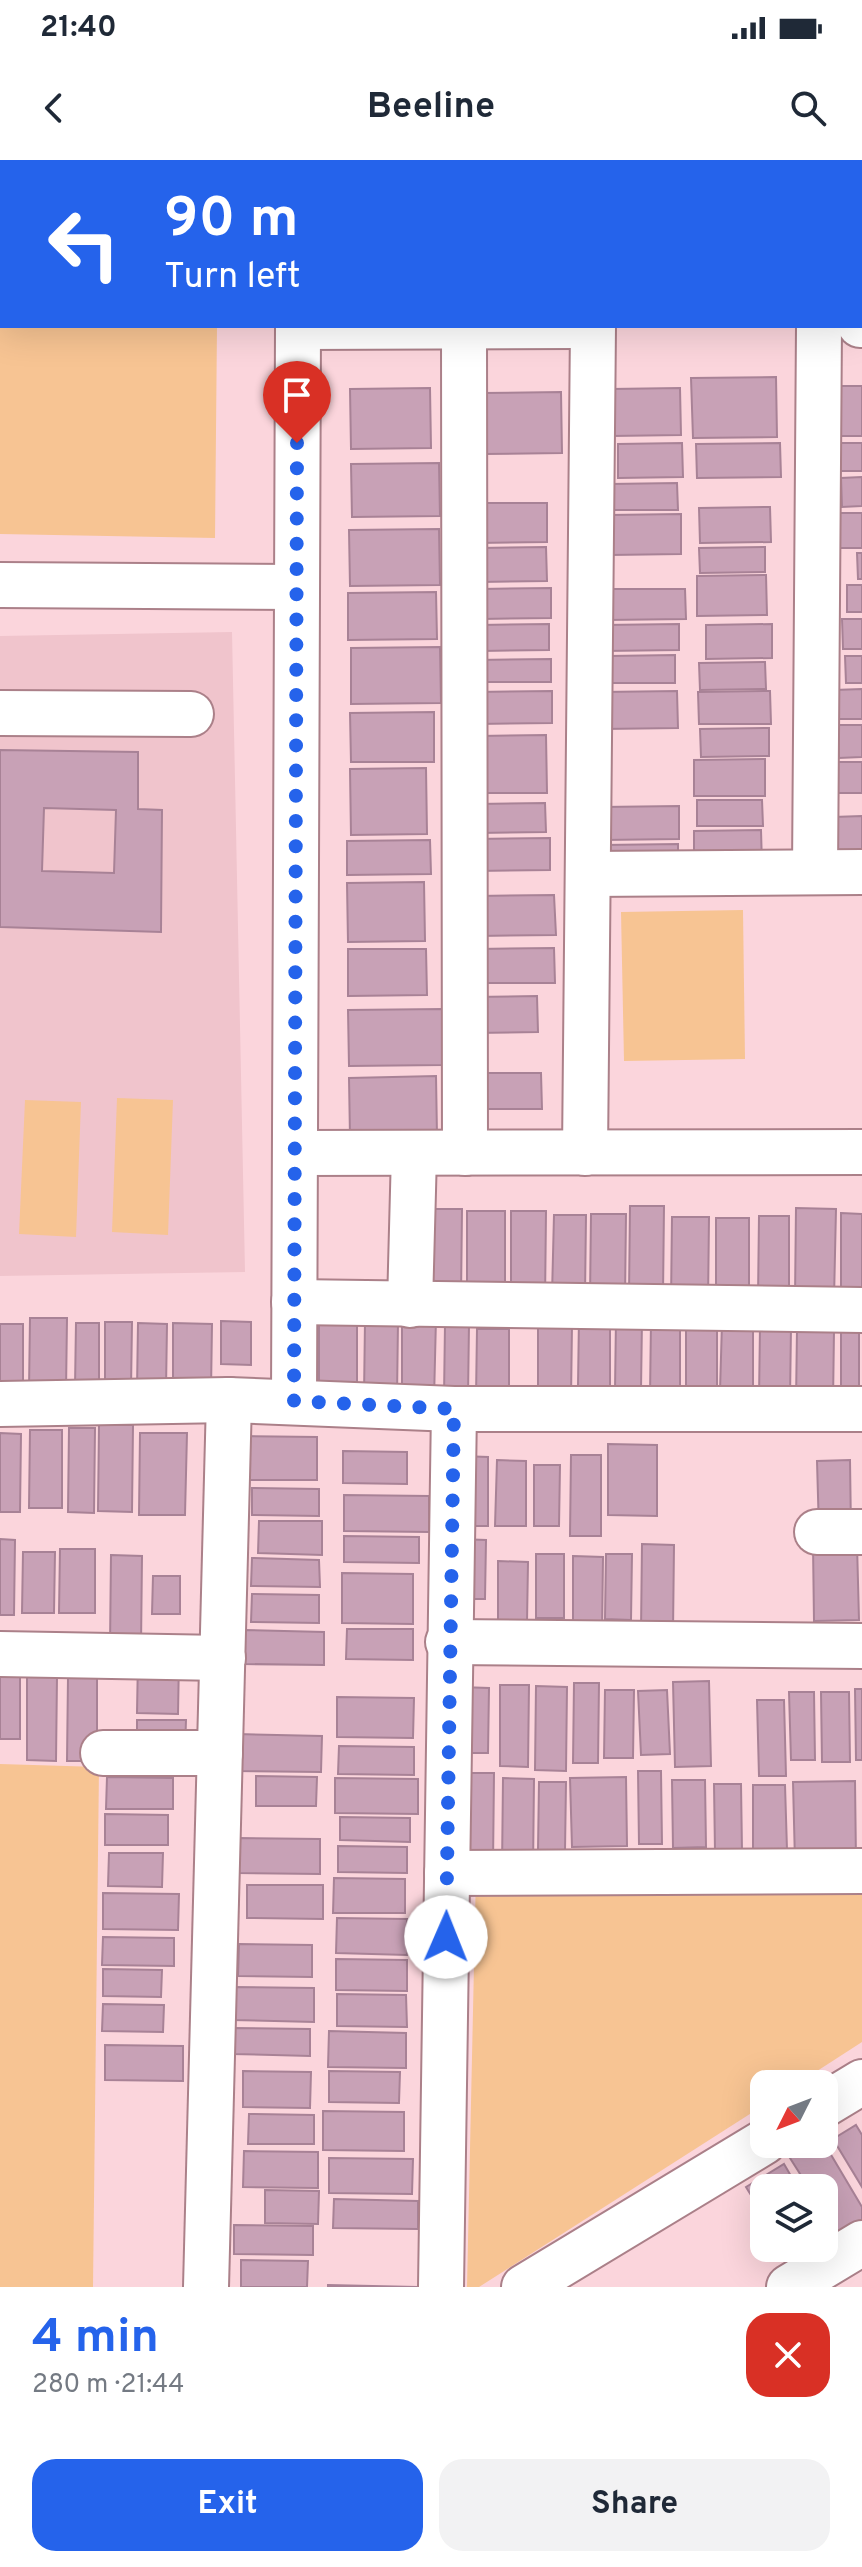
<!DOCTYPE html>
<html lang="en">
<head>
<meta charset="utf-8">
<style>
  :root { --surface:#fff; --page:#f2f2f3; --text:#1f2937; --muted:#747a83; --accent:#2563eb }
  body { margin:0; font-family:Overpass,sans-serif; background:var(--page); color:var(--text); height:100vh; display:flex; flex-direction:column; font-size:30px; white-space:nowrap }
  * { box-sizing:border-box; margin:0 }
  p { font-size:26px; color:var(--muted) }
  .icon { flex:none; width:44px; height:44px; fill:none; stroke:currentColor; stroke-width:2; stroke-linecap:round; stroke-linejoin:round }
  .map { position:relative; height:2127px; overflow:hidden }
  .sheet { display:flex; flex-direction:column; background:var(--surface); flex:1 }
  .sheet>* { flex:none }
  .top-card { position:absolute; left:0px; top:0px; width:862px; height:168px; box-shadow:0 8px 32px #0002; background:#2563eb; color:#fff; overflow:hidden }
  .needle { width:52px; rotate:228deg }
  .fabs { position:absolute; left:750px; top:1910px; display:grid; gap:16px }
  .fabs a { display:grid; place-items:center; width:88px; height:88px; border-radius:16px; background:var(--surface); box-shadow:0 8px 32px #0002; font-size:40px }
  .pin { position:absolute; display:grid; place-items:center; width:68px; height:68px; color:#fff; margin:-82px -34px; border-radius:50% 50% 50% 0; rotate:-45deg; box-shadow:0 0 8px #0007 }
  .pin .icon { rotate:45deg }
  .me { position:absolute; width:88px; margin:-44px; rotate:1deg; stroke-linejoin:round; filter:drop-shadow(0 0 6px #0008) }
  .turn { display:flex; align-items:center; gap:28px; height:168px; padding:0 32px; font-size:36px }
  .turn .icon { width:104px; height:104px; stroke-width:2.5 }
  .turn b { display:block; font-size:56px; line-height:68px }
  .round { display:grid; place-items:center; flex:none; width:84px; height:84px; border-radius:24px; background:var(--page) }
  .headline { display:flex; align-items:center; justify-content:space-between; height:136px; padding:0 32px }
  h1 { font-size:48px; font-weight:700; line-height:60px; color:var(--accent) }
  .cta { display:flex; gap:16px; margin-top:auto; padding:16px 32px }
  .cta a { flex:1; height:92px; border-radius:24px; background:var(--accent); color:#fff; font-size:32px; font-weight:700; line-height:92px; text-align:center }
  .cta a+a { background:var(--page); color:var(--text) }
  .status { display:flex; justify-content:space-between; align-items:center; height:56px; padding:0 40px; background:var(--surface); direction:ltr }
  .status svg { height:22px; fill:currentColor }
  header { display:flex; justify-content:space-between; align-items:center; height:104px; padding:0 32px; background:var(--surface); font-size:36px; font-weight:700 }
  .map>svg:first-child { display:block }
  .built { fill:#f0c4cc }
  .green { fill:#f7c493 }
  .building { fill:#c8a1b6; stroke:#a88296; stroke-width:2; fill-rule:evenodd }
  .lines { fill:none; stroke-linecap:round; stroke-linejoin:round }
  .minor-casing { stroke:#ab8089; stroke-width:48 }
  .minor { stroke:#fff; stroke-width:44 }
  .route { stroke:#2563eb; stroke-width:14; stroke-dasharray:0 25.2 }
</style>
</head>
<body>
<div class="status"><b>21:40</b><svg viewBox="0 0 49 12"><path d="M0 12V9h3v3zM5 12V6h3v6zM10 12V3h3v9zM15 12V0h3v12zM26 1h20v11H26zM47 4h2v5h-2z"/></svg></div>
<header><svg class="icon" aria-label="back" viewBox="0 0 24 24"><path d="M15 5l-7 7 7 7"/></svg>Beeline<svg class="icon" aria-label="search" viewBox="0 0 24 24"><circle cx="10" cy="10" r="6"/><path d="M15 15l6 6"/></svg></header>
<div class="map">
<svg width="862" height="2127" viewBox="0 0 862 2127">
  <rect width="100%" height="100%" fill="#fbd5dc"/>
  <!-- built -->
  <polygon class="built" points="232,472 245,1112 0,1116 0,476"/>
  <!-- green -->
  <g class="green">
    <polygon points="0,0 219,0 2,2 2,166 217,166 215,378 0,374"/>
    <polygon points="743,750 745,899 624,901 621,752"/>
    <polygon points="117,938 173,940 168,1075 112,1072"/>
    <polygon points="25,940 81,942 76,1077 19,1074"/>
    <polygon points="0,1604 99,1607 93,2127 0,2127"/>
    <polygon points="476,1713 862,1714 862,1882 797,1924 764,1924 764,1945 479,2127 467,2127"/>
  </g>
  <!-- building -->
  <g class="building">
    <polygon points="373,0 488,0 373,2"/>
    <polygon points="544,0 580,0 544,2"/>
    <polygon points="610,0 660,0 610,2"/>
    <polygon points="671,0 716,0 671,2"/>
    <polygon points="730,0 776,0 730,2"/>
    <polygon points="793,0 837,0 793,2"/>
    <polygon points="839,0 862,0 862,26 860,2"/>
    <rect x="860" y="90" width="2" height="62"/>
    <polygon points="776,217 777,277 693,278 691,218"/>
    <polygon points="837,226 862,226 862,276 838,276"/>
    <polygon points="430,228 431,288 351,289 350,229"/>
    <polygon points="680,228 681,275 612,276 611,229"/>
    <polygon points="561,232 562,293 484,294 483,233"/>
    <polygon points="682,283 683,317 618,318 618,284"/>
    <polygon points="780,283 781,317 697,318 696,284"/>
    <rect x="840" y="283" width="22" height="28"/>
    <polygon points="439,303 440,356 352,357 351,304"/>
    <polygon points="862,317 862,346 842,347 841,318"/>
    <polygon points="677,323 678,350 611,350 610,324"/>
    <polygon points="477,343 547,343 547,382 477,383"/>
    <polygon points="770,347 771,382 700,383 699,348"/>
    <rect x="840" y="353" width="22" height="35"/>
    <polygon points="681,354 681,394 610,395 609,355"/>
    <polygon points="439,369 440,425 350,426 349,370"/>
    <polygon points="546,387 547,421 480,422 479,388"/>
    <polygon points="765,387 765,412 700,413 699,388"/>
    <polygon points="857,393 862,393 862,419 858,419"/>
    <polygon points="766,415 767,455 697,456 697,416"/>
    <rect x="847" y="425" width="15" height="27"/>
    <polygon points="551,428 551,458 482,459 481,429"/>
    <polygon points="607,429 685,429 686,459 607,460"/>
    <polygon points="436,432 437,479 348,480 348,433"/>
    <polygon points="842,459 862,459 862,489 843,489"/>
    <polygon points="549,464 549,490 481,491 480,465"/>
    <polygon points="679,464 679,490 604,491 603,465"/>
    <polygon points="772,464 772,498 706,499 706,465"/>
    <polygon points="440,487 441,543 351,544 351,488"/>
    <polygon points="675,495 675,523 609,523 609,496"/>
    <polygon points="845,496 862,496 862,523 846,523"/>
    <polygon points="551,499 551,522 477,522 476,500"/>
    <polygon points="765,502 766,529 700,530 699,503"/>
    <polygon points="862,529 862,559 836,559 835,530"/>
    <polygon points="552,531 552,563 477,564 476,532"/>
    <polygon points="677,531 678,568 603,569 602,532"/>
    <polygon points="770,531 771,564 699,564 698,532"/>
    <polygon points="434,552 434,602 351,602 350,553"/>
    <polygon points="838,565 862,565 862,597 839,598"/>
    <polygon points="769,568 769,596 701,597 700,569"/>
    <polygon points="546,575 547,633 480,633 479,576"/>
    <path d="M0 590 138 592V649L162 650 161 772 0 767ZM44 648 116 650 114 713 42 711Z"/>
    <polygon points="765,599 765,636 694,636 694,600"/>
    <rect x="836" y="602" width="26" height="31"/>
    <polygon points="426,608 427,674 351,675 350,609"/>
    <polygon points="697,640 762,640 763,666 697,666"/>
    <polygon points="545,643 546,672 478,673 477,644"/>
    <polygon points="679,646 679,679 603,680 602,647"/>
    <polygon points="862,656 862,702 835,703 834,657"/>
    <polygon points="761,670 762,705 694,705 694,671"/>
    <polygon points="550,678 550,710 475,711 474,679"/>
    <polygon points="430,680 431,714 347,715 347,681"/>
    <polygon points="678,684 678,710 603,711 603,685"/>
    <polygon points="424,722 425,781 348,782 347,723"/>
    <polygon points="554,735 556,775 478,776 477,736"/>
    <polygon points="554,788 555,823 478,823 477,789"/>
    <polygon points="348,789 426,789 427,835 348,836"/>
    <polygon points="537,836 538,872 474,873 473,837"/>
    <polygon points="442,849 442,905 349,906 348,850"/>
    <polygon points="475,913 541,913 542,949 476,949"/>
    <polygon points="436,916 437,976 350,977 349,918"/>
    <polygon points="630,1046 664,1046 663,1135 629,1135"/>
    <polygon points="796,1048 836,1049 834,1139 795,1138"/>
    <polygon points="422,1049 462,1049 461,1138 421,1137"/>
    <polygon points="467,1051 505,1051 505,1142 467,1141"/>
    <polygon points="511,1051 546,1051 545,1143 511,1142"/>
    <polygon points="841,1053 862,1054 862,1136 841,1135"/>
    <polygon points="591,1054 626,1054 625,1139 590,1138"/>
    <polygon points="554,1055 586,1055 585,1136 552,1135"/>
    <polygon points="759,1056 789,1056 789,1138 758,1138"/>
    <polygon points="672,1057 709,1057 708,1143 671,1142"/>
    <rect x="716" y="1058" width="33" height="75"/>
    <polygon points="579,1157 610,1157 610,1227 578,1226"/>
    <polygon points="30,1158 67,1158 66,1231 29,1230"/>
    <polygon points="402,1158 436,1158 434,1240 402,1239"/>
    <polygon points="616,1159 642,1159 641,1230 615,1230"/>
    <polygon points="319,1160 357,1160 357,1236 319,1235"/>
    <polygon points="221,1161 251,1162 251,1205 221,1204"/>
    <polygon points="365,1161 398,1161 397,1237 364,1236"/>
    <polygon points="651,1161 680,1162 680,1236 650,1236"/>
    <polygon points="105,1162 132,1162 131,1229 105,1229"/>
    <polygon points="76,1163 99,1163 99,1228 75,1227"/>
    <polygon points="138,1163 167,1164 166,1229 137,1229"/>
    <polygon points="173,1163 212,1164 211,1231 173,1231"/>
    <polygon points="538,1163 572,1164 571,1239 538,1238"/>
    <polygon points="722,1163 753,1164 753,1232 720,1231"/>
    <polygon points="0,1164 23,1164 23,1232 0,1231"/>
    <polygon points="445,1164 469,1164 468,1237 444,1237"/>
    <polygon points="686,1164 717,1164 717,1237 686,1236"/>
    <polygon points="760,1166 791,1166 790,1239 759,1239"/>
    <polygon points="841,1167 859,1168 859,1234 841,1234"/>
    <polygon points="477,1169 509,1169 509,1238 476,1237"/>
    <polygon points="797,1169 834,1170 833,1243 796,1242"/>
    <polygon points="99,1265 133,1265 132,1352 98,1351"/>
    <polygon points="69,1268 95,1268 94,1353 68,1352"/>
    <polygon points="30,1270 62,1270 62,1348 29,1348"/>
    <polygon points="0,1273 21,1274 20,1352 0,1352"/>
    <polygon points="140,1273 187,1273 185,1355 139,1355"/>
    <polygon points="242,1276 317,1277 317,1320 242,1320"/>
    <polygon points="608,1284 657,1285 657,1356 608,1355"/>
    <polygon points="343,1291 407,1292 407,1324 343,1323"/>
    <polygon points="571,1295 601,1295 601,1376 570,1376"/>
    <polygon points="460,1296 488,1297 488,1366 460,1366"/>
    <polygon points="497,1300 526,1301 526,1366 495,1366"/>
    <polygon points="850,1300 851,1370 819,1371 817,1301"/>
    <polygon points="534,1305 560,1305 559,1366 534,1366"/>
    <polygon points="252,1328 319,1329 319,1356 252,1355"/>
    <polygon points="344,1335 429,1336 429,1372 344,1371"/>
    <polygon points="259,1361 322,1361 322,1395 258,1393"/>
    <polygon points="344,1376 419,1377 419,1403 344,1402"/>
    <polygon points="0,1379 15,1380 14,1455 0,1455"/>
    <polygon points="458,1379 486,1380 485,1439 458,1439"/>
    <polygon points="642,1384 674,1385 673,1472 641,1471"/>
    <polygon points="857,1384 859,1460 814,1461 813,1385"/>
    <polygon points="60,1389 95,1389 95,1453 59,1453"/>
    <polygon points="23,1392 55,1392 54,1453 22,1453"/>
    <rect x="536" y="1394" width="28" height="64"/>
    <polygon points="606,1394 632,1394 631,1460 605,1459"/>
    <polygon points="111,1395 142,1396 141,1487 110,1486"/>
    <polygon points="573,1396 603,1397 602,1473 573,1472"/>
    <polygon points="252,1398 319,1400 320,1427 251,1426"/>
    <polygon points="498,1401 528,1402 527,1463 498,1462"/>
    <polygon points="342,1413 413,1414 413,1464 342,1463"/>
    <polygon points="153,1416 180,1416 180,1454 152,1454"/>
    <polygon points="252,1434 319,1435 319,1463 251,1462"/>
    <polygon points="347,1469 413,1469 413,1500 346,1499"/>
    <polygon points="244,1470 324,1472 324,1505 244,1504"/>
    <polygon points="138,1498 179,1499 178,1554 137,1553"/>
    <polygon points="27,1516 57,1516 56,1601 27,1600"/>
    <rect x="0" y="1517" width="20" height="62"/>
    <polygon points="68,1517 97,1517 97,1601 67,1601"/>
    <polygon points="709,1521 711,1606 675,1607 673,1522"/>
    <polygon points="574,1523 599,1523 598,1603 573,1603"/>
    <polygon points="500,1525 529,1525 528,1607 500,1606"/>
    <polygon points="536,1526 567,1527 566,1611 535,1610"/>
    <polygon points="459,1527 489,1528 488,1593 459,1593"/>
    <polygon points="855,1529 862,1529 862,1600 856,1600"/>
    <polygon points="605,1530 634,1530 633,1598 604,1598"/>
    <polygon points="667,1530 670,1594 641,1595 638,1531"/>
    <polygon points="789,1532 814,1532 815,1600 791,1600"/>
    <polygon points="821,1532 849,1532 850,1602 822,1602"/>
    <polygon points="337,1537 414,1538 413,1578 337,1577"/>
    <polygon points="757,1540 784,1540 786,1616 759,1616"/>
    <polygon points="137,1560 186,1560 185,1590 137,1590"/>
    <polygon points="236,1574 322,1576 321,1612 235,1611"/>
    <polygon points="339,1586 414,1587 414,1615 338,1614"/>
    <polygon points="638,1611 661,1611 662,1684 639,1684"/>
    <polygon points="454,1613 494,1613 493,1705 453,1704"/>
    <polygon points="256,1616 317,1617 316,1646 256,1646"/>
    <polygon points="107,1617 173,1618 173,1649 106,1649"/>
    <polygon points="626,1617 627,1686 572,1687 570,1618"/>
    <polygon points="335,1618 418,1619 418,1654 335,1653"/>
    <polygon points="503,1618 534,1619 533,1710 502,1709"/>
    <polygon points="672,1620 705,1620 706,1687 673,1688"/>
    <polygon points="855,1621 856,1702 795,1702 793,1622"/>
    <polygon points="539,1622 566,1622 565,1691 538,1690"/>
    <polygon points="714,1624 741,1624 742,1691 715,1691"/>
    <polygon points="753,1625 785,1625 787,1690 753,1690"/>
    <polygon points="105,1654 168,1655 168,1685 105,1685"/>
    <polygon points="340,1657 410,1658 410,1682 340,1680"/>
    <polygon points="238,1678 320,1679 320,1714 237,1713"/>
    <polygon points="338,1686 407,1687 407,1713 338,1712"/>
    <polygon points="109,1693 163,1693 162,1727 108,1726"/>
    <polygon points="334,1718 405,1719 405,1753 333,1753"/>
    <polygon points="247,1725 323,1725 323,1759 247,1758"/>
    <polygon points="103,1733 179,1734 178,1770 103,1769"/>
    <polygon points="337,1758 407,1759 407,1795 336,1793"/>
    <polygon points="103,1777 174,1778 174,1806 102,1805"/>
    <polygon points="239,1784 312,1785 312,1817 238,1816"/>
    <polygon points="336,1799 407,1800 407,1831 336,1830"/>
    <polygon points="103,1809 162,1810 161,1837 103,1836"/>
    <polygon points="232,1827 314,1828 314,1862 232,1860"/>
    <polygon points="337,1834 406,1835 407,1867 337,1866"/>
    <polygon points="103,1844 164,1845 163,1872 102,1871"/>
    <polygon points="232,1868 310,1869 310,1896 232,1894"/>
    <polygon points="329,1871 406,1873 406,1908 328,1907"/>
    <polygon points="105,1885 183,1886 183,1921 105,1920"/>
    <polygon points="243,1911 311,1912 310,1948 243,1947"/>
    <polygon points="329,1911 400,1912 399,1943 329,1942"/>
    <polygon points="323,1951 404,1952 404,1991 323,1990"/>
    <polygon points="249,1954 314,1955 314,1984 248,1984"/>
    <polygon points="856,1965 862,1975 862,2027 833,1979"/>
    <polygon points="824,1983 862,2047 862,2075 843,2086 824,2054 824,2028 809,2028 790,1998 813,1984"/>
    <polygon points="244,1991 318,1992 318,2028 243,2027"/>
    <polygon points="329,1998 413,1999 412,2034 329,2033"/>
    <polygon points="784,2004 798,2028 764,2028 764,2056 746,2027"/>
    <polygon points="265,2030 319,2031 318,2064 265,2063"/>
    <polygon points="334,2039 418,2041 418,2069 333,2068"/>
    <polygon points="234,2065 313,2066 313,2095 234,2094"/>
    <polygon points="824,2070 833,2084 795,2107 783,2088 824,2088"/>
    <polygon points="241,2100 308,2101 307,2127 241,2127"/>
    <polygon points="328,2125 417,2127 328,2127"/>
  </g>
  <g class="lines">
    <defs>
      <g id="minor">
        <polyline points="527,0 527,2"/>
        <polyline points="298,2 298,0"/>
        <polyline points="860,44 862,44"/>
        <polyline points="860,165 862,165"/>
        <polyline points="298,167 576,166"/>
        <polyline points="464,168 465,993"/>
        <polyline points="0,425 297,427"/>
        <polyline points="0,553 191,554"/>
        <polyline points="815,712 819,166"/>
        <polyline points="588,714 862,712"/>
        <polyline points="295,993 862,992"/>
        <polyline points="585,993 593,166"/>
        <polyline points="294,1142 862,1150"/>
        <polyline points="410,1145 414,993"/>
        <polyline points="294,1241 298,166"/>
        <polyline points="0,1244 229,1240 454,1249 862,1249"/>
        <polyline points="817,1372 862,1372"/>
        <polyline points="448,1482 862,1486"/>
        <polyline points="0,1494 223,1498"/>
        <polyline points="103,1593 220,1593"/>
        <polyline points="447,1713 862,1711"/>
        <polyline points="824,1945 862,1922"/>
        <polyline points="206,2127 229,1240"/>
        <polyline points="441,2127 454,1249"/>
        <polyline points="524,2127 764,1982"/>
        <polyline points="789,2127 862,2083"/>
      </g>
    </defs>
    <!-- minor casing -->
    <use href="#minor" class="minor-casing"/>
    <!-- minor -->
    <use href="#minor" class="minor"/>
  </g>
  <g class="lines">
    <!-- route -->
    <polyline class="route" points="297,283 294,1241 454,1249 446,1777"/>
  </g>
</svg>
<div class="fabs">
<a><svg class="needle" viewBox="-14 -14 28 28"><path d="M0-13l5 13h-10z" fill="#e53935"/><path d="M0 13l5-13h-10z" fill="#747a83"/></svg></a>
<a><svg class="icon" aria-label="layers" viewBox="0 0 24 24"><path d="M12 4l9 5-9 5-9-5zM3 14l9 5 9-5"/></svg></a>
</div>
<div class="pin" style="left:297px;top:283px;background:#d93025"><svg class="icon" aria-label="arrive" viewBox="0 0 24 24"><path d="M6 21V4h12l-3 4 3 4H6"/></svg></div>
<svg class="me" style="left:446px;top:1777px" viewBox="-20 -20 40 40"><circle r="19" fill="#fff"/><path d="M0-13L10 11 0 6-10 11z" fill="#2563eb"/></svg>
<div class="top-card">
<div class="turn"><svg class="icon" aria-label="left" viewBox="0 0 24 24"><path d="M17 20v-9H6M10 6l-5 5 5 5"/></svg><div><b>90 m</b>Turn left</div></div>
</div>
</div>
<section class="sheet">
<div class="headline"><div><h1>4 min</h1><p>280 m · 21:44</p></div><a class="round" style="background:#d93025;color:#fff"><svg class="icon" aria-label="close" viewBox="0 0 24 24"><path d="M6 6l12 12M18 6L6 18"/></svg></a></div>
<div class="cta"><a>Exit</a><a>Share</a></div>
</section>
</body>
</html>
